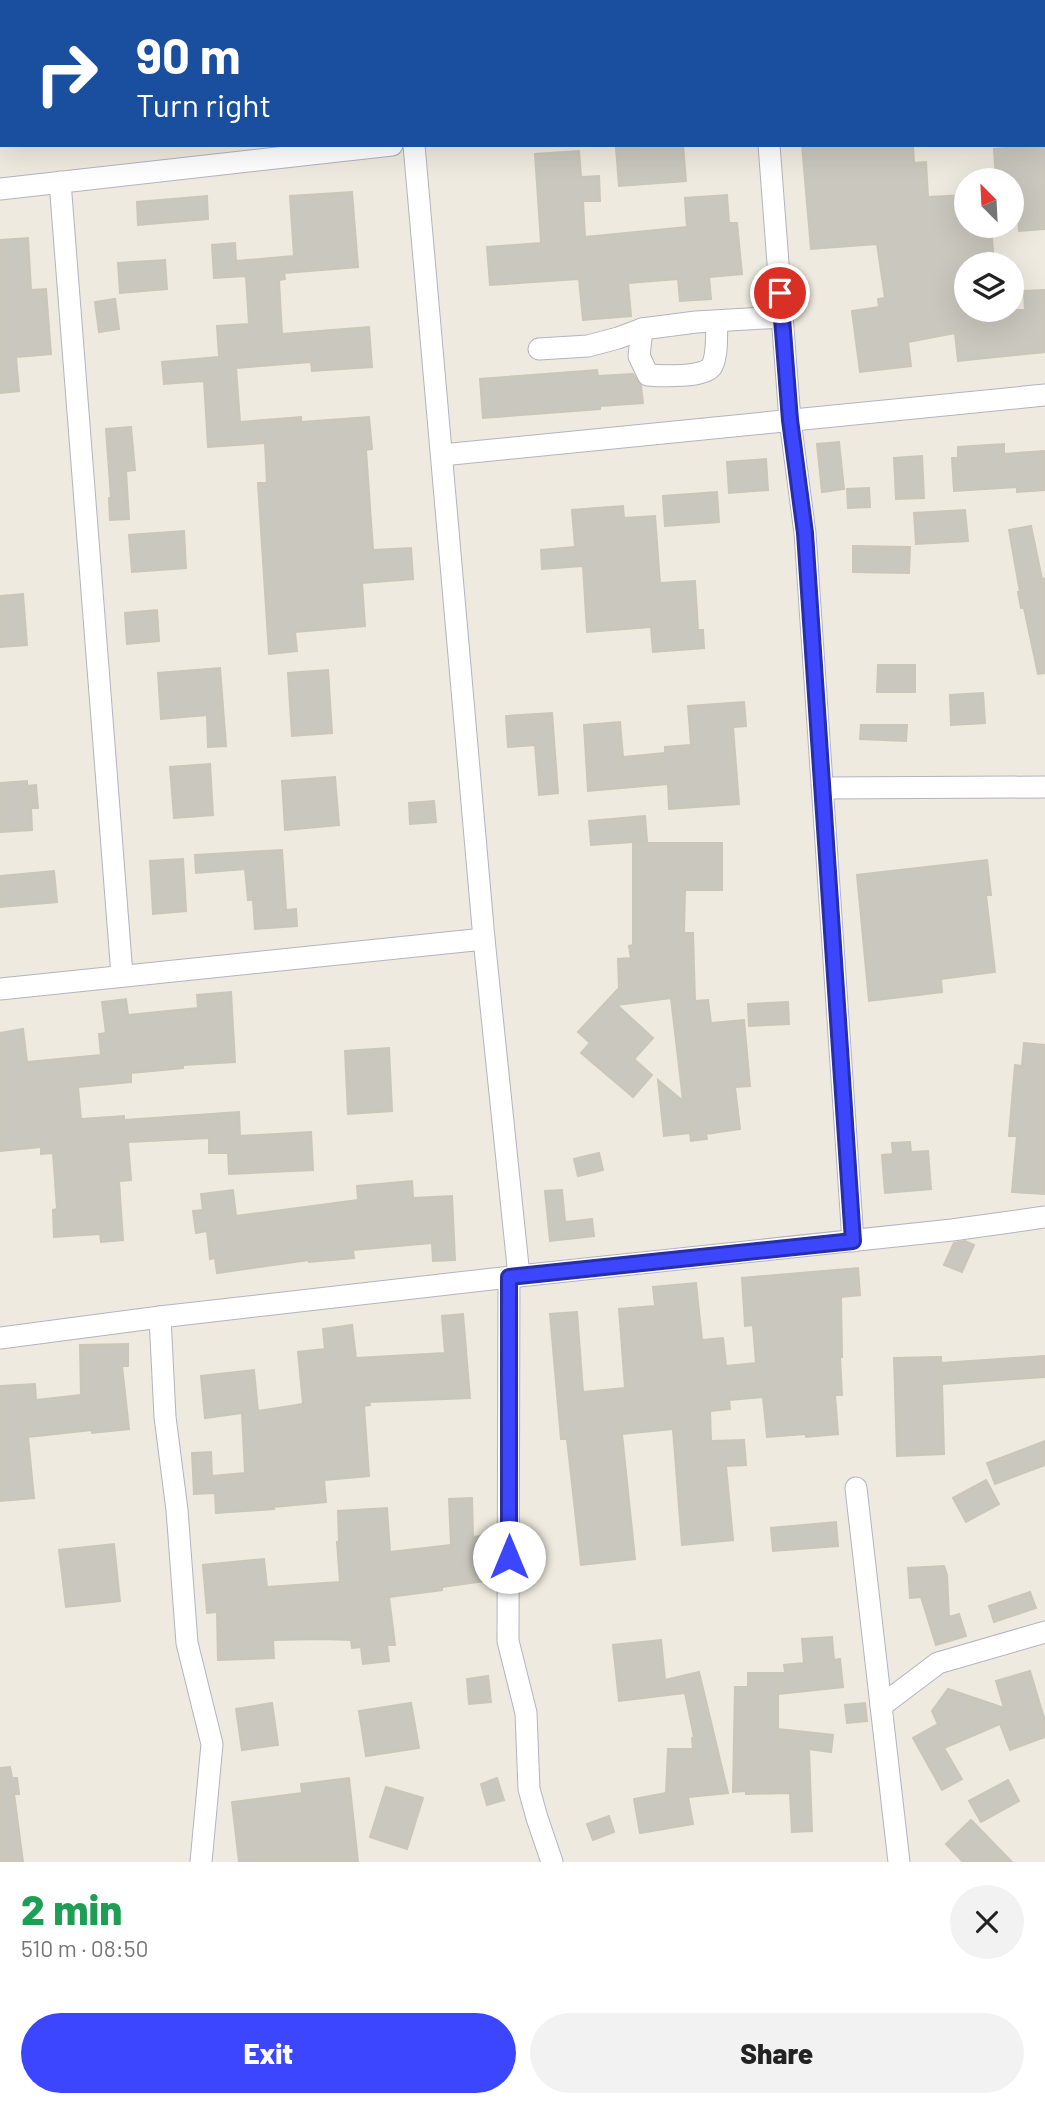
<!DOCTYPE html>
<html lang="en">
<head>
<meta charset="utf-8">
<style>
  :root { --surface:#fff; --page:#f2f2f2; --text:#222; --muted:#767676; --accent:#3c46ff }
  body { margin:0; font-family:Barlow,sans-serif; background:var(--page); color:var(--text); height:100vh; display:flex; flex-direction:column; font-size:26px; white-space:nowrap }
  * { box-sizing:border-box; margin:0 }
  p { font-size:23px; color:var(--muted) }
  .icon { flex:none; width:38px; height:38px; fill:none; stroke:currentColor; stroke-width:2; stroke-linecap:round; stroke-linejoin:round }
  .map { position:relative; height:1862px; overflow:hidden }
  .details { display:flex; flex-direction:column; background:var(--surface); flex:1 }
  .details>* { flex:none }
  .banner { position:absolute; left:0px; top:0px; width:1046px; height:147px; box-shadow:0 7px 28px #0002; background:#1a4fa0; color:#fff; overflow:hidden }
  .needle { width:46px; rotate:336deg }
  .buttons { position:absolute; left:954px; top:168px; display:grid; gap:14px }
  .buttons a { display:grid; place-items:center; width:70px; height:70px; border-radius:50%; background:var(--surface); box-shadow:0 7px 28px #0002; font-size:35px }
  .pin { position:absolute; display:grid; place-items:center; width:60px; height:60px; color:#fff; margin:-30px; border:4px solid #fff; border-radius:50%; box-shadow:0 2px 7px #0007 }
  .me { position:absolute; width:77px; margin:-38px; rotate:0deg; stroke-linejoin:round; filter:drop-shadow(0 0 5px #0008) }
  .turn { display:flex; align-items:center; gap:24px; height:147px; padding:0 21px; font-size:32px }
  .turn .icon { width:91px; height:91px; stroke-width:2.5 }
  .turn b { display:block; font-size:49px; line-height:60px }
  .round { display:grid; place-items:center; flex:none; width:74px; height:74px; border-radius:37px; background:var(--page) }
  .headline { display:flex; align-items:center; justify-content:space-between; height:119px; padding:0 21px }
  h1 { font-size:42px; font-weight:800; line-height:52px; color:#1e9e55 }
  .cta { display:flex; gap:14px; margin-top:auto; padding:14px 21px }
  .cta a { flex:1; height:80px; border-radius:42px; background:var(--accent); color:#fff; font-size:28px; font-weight:800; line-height:80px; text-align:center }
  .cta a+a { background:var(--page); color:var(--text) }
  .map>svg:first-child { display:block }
  .building { fill:#cac7be; stroke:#cbc6b8; stroke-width:2 }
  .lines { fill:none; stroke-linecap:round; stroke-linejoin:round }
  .minor-casing { stroke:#b3b3c1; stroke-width:23 }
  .minor { stroke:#fff; stroke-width:21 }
  .route-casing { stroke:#272ea6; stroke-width:18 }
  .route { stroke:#3c46ff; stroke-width:12 }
</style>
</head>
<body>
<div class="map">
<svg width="1045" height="1862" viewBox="0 0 1045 1862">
  <rect width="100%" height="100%" fill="#efeadf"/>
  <!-- building -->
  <g class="building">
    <polygon points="652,145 683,145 686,181 619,186 616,148"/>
    <polygon points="802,145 913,145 914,163 926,162 928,197 966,195 966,226 991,226 994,264 966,264 966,310 1025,310 1024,291 1045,290 1045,352 958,361 955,333 908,342 911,366 860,372 852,311 879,307 878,299 885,298 877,244 811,249"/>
    <polygon points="1045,145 1045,229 1019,231 1016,182 1012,183 1012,180 996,180 994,149"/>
    <polygon points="579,151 581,177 599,176 600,201 583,201 585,237 687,227 685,198 727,195 729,223 737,223 742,274 709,277 711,299 680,301 678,279 628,283 631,316 583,320 579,279 490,285 487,247 541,243 535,154"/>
    <polygon points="352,192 358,267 284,273 285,279 279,280 282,334 369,327 372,367 312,371 311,362 236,368 240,422 301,417 301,422 369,417 372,449 366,450 373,550 411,548 413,579 362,583 365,626 295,632 297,651 269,654 258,483 267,483 265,443 208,447 204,381 164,384 162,362 219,357 217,326 249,324 246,276 214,278 212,245 235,243 236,261 294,256 290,196"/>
    <polygon points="207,196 208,219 138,225 137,202"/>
    <polygon points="28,238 31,290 46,289 51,354 16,357 19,391 0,393 0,240"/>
    <polygon points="165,260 167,289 120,293 118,263"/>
    <polygon points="115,299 119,329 99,332 95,302"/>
    <polygon points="597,370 598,376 633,374 641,386 643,403 600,406 600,409 483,418 480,379"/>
    <polygon points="131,427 135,470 126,471 129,519 110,520 109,498 111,498 106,429"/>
    <polygon points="839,442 844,489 822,492 817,444"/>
    <polygon points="1004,444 1004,454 1045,451 1045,490 1017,492 1017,487 954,491 952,458 958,458 958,447"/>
    <polygon points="922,456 924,498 896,499 894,458"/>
    <polygon points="766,459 768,490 729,493 727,462"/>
    <polygon points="869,488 870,507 848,508 847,489"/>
    <polygon points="717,492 719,522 665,526 663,496"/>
    <polygon points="623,506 624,518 655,516 660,583 695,581 698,630 703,630 704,648 653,652 651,627 587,632 583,566 542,569 541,550 575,547 572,510"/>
    <polygon points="965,510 968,541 916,544 914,513"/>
    <polygon points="1031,526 1042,579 1045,578 1045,673 1038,674 1024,608 1021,608 1018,592 1020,592 1009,530"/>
    <polygon points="184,531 186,568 132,572 129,535"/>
    <polygon points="853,546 910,547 909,573 853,572"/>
    <polygon points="23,594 27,645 0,647 0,596"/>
    <polygon points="157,610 159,641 127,644 125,613"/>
    <polygon points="878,665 915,665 915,692 877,692"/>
    <polygon points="220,668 226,746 208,747 207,715 161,719 158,673"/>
    <polygon points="328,670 332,733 292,736 288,673"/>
    <polygon points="983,693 985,723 951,725 950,695"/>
    <polygon points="744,702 746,726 733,727 739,804 669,809 668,784 588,791 584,725 620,722 623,757 665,753 665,747 691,745 688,706"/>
    <polygon points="552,713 558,793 539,795 535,745 508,747 506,716"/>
    <polygon points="861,725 907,725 906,741 860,739"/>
    <polygon points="210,764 213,815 174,818 170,767"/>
    <polygon points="335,777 339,825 285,830 282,781"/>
    <polygon points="27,781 27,786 36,785 38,808 31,808 32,830 0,832 0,783"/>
    <polygon points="434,801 436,822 410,824 409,803"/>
    <polygon points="645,816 647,841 591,845 589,821"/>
    <polygon points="633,843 722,843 722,890 685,890 684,933 693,933 695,1001 708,1000 711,1023 744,1020 750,1086 735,1087 740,1129 706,1134 707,1139 691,1141 690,1133 664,1136 658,1080 683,1101 671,998 617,1005 653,1038 634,1059 652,1075 633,1097 581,1053 590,1043 578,1032 619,988 618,959 631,958 629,946 633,945"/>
    <polygon points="282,850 286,910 296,909 297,926 255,929 253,900 248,900 245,869 196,873 195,855"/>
    <polygon points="183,859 186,911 153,914 150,861"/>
    <polygon points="987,860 991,895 986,895 995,972 941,979 942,992 869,1001 857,875"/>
    <polygon points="54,871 57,902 0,907 0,876"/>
    <polygon points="231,992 235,1062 183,1065 183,1068 131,1073 131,1082 78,1087 81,1119 124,1116 124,1120 239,1112 240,1136 311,1132 313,1170 229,1174 228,1153 209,1153 209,1138 128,1142 131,1180 119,1181 123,1240 101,1242 100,1234 54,1237 53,1210 57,1209 53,1153 41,1154 41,1147 0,1151 0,1033 23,1029 27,1062 101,1055 99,1034 106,1033 102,1002 126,999 128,1015 198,1008 197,995"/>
    <polygon points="788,1002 789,1024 749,1026 748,1004"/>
    <polygon points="1024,1043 1045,1045 1045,1194 1012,1192 1017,1136 1009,1136 1015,1065 1022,1066"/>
    <polygon points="389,1048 392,1111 348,1114 345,1051"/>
    <polygon points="910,1142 911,1152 928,1151 931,1189 885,1193 882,1155 893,1154 892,1143"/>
    <polygon points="599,1153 603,1170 578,1176 574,1159"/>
    <polygon points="412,1181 413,1198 452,1196 455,1260 433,1261 432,1243 353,1250 354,1258 309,1262 309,1260 217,1273 215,1258 210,1259 207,1231 196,1233 193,1211 203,1210 201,1194 233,1190 236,1216 358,1200 357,1186"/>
    <polygon points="562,1190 565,1222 592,1219 594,1236 550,1241 545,1191"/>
    <polygon points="965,1241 974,1245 962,1272 944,1265 954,1243"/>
    <polygon points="858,1268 860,1295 841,1297 842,1357 840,1357 842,1395 835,1395 838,1434 806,1437 806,1434 767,1437 763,1397 729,1400 730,1409 710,1411 711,1441 744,1440 746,1465 726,1466 733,1540 682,1545 673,1429 622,1434 635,1559 581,1565 567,1439 561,1439 550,1314 577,1312 583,1392 625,1388 619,1309 655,1306 653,1287 696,1283 702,1340 723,1338 726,1366 756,1363 753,1325 745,1326 742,1278"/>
    <polygon points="463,1314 470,1398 369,1402 370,1405 364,1406 369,1476 324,1480 326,1502 273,1507 274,1509 216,1513 215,1493 194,1494 192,1453 211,1452 212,1476 245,1473 242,1413 205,1418 201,1376 254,1370 258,1411 303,1404 298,1352 325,1349 323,1329 352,1325 356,1358 445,1353 442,1316"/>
    <polygon points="128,1344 128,1366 122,1366 129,1429 92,1433 92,1430 28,1437 34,1498 0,1501 0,1386 35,1384 36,1400 81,1395 80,1345"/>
    <polygon points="1045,1356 1045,1377 942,1384 944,1454 897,1456 894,1358 941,1357 941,1363"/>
    <polygon points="1045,1441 1045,1465 995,1484 987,1463"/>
    <polygon points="986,1480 999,1504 966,1522 953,1498"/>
    <polygon points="472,1498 473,1537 488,1535 493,1580 442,1587 442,1590 389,1597 395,1645 387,1645 389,1661 363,1664 361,1647 352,1648 351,1640 322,1639 273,1640 274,1658 218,1660 217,1612 207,1613 203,1565 264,1559 267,1587 340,1582 337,1542 339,1542 338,1511 387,1508 390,1552 451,1545 449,1499"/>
    <polygon points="836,1522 838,1546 773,1551 771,1528"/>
    <polygon points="114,1544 120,1601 66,1607 59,1550"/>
    <polygon points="944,1566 947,1575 949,1617 959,1614 966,1636 936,1645 921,1597 910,1598 908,1568"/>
    <polygon points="1030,1592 1036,1608 994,1622 989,1606"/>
    <polygon points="832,1637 834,1660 840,1659 843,1687 778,1694 778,1729 833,1735 831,1752 809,1749 812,1831 792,1832 790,1793 746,1794 746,1791 733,1792 735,1687 748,1687 748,1673 785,1673 784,1665 804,1663 802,1639"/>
    <polygon points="661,1640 665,1680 699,1672 728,1793 688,1797 693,1824 640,1833 634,1799 666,1793 668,1749 693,1749 692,1738 694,1737 685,1693 619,1701 613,1645"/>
    <polygon points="1030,1671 1045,1721 1045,1737 1010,1750 1000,1724 944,1748 962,1779 942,1790 913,1738 938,1724 932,1711 948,1689 1004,1708 996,1681"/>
    <polygon points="488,1676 491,1702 469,1704 467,1679"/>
    <polygon points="272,1703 278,1745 242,1750 236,1709"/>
    <polygon points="411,1703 419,1748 366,1756 359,1711"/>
    <polygon points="865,1703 867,1721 847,1723 845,1705"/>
    <polygon points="10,1767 12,1778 17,1778 19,1794 14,1794 23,1862 0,1862 0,1768"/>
    <polygon points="349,1778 358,1862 239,1862 232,1802 302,1793 301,1784"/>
    <polygon points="497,1778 504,1800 487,1805 481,1784"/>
    <polygon points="1008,1780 1019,1801 981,1822 969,1801"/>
    <polygon points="386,1787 423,1798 407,1849 370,1837"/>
    <polygon points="609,1816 614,1832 593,1840 587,1824"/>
    <polygon points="971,1820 1012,1862 963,1862 946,1844"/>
  </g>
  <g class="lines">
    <defs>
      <g id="minor">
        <polyline points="402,0 402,2"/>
        <polyline points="758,0 758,2"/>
        <polyline points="414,145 484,939 519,1276"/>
        <polyline points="769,145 790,420 805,533 853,1241"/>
        <polyline points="60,182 122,975"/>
        <polyline points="0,189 392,145"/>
        <path d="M642 329 639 356 648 375C660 376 706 378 712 366 718 354 716 335 717 322"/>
        <polyline points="539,349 588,346 618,338 642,329 696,322 782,317"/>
        <polyline points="442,455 1045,395"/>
        <polyline points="823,788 1045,787"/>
        <polyline points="0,989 484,939"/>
        <polyline points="509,1277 508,1641 526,1713 529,1789 537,1818 552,1862"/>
        <polyline points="160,1317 165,1417 177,1510 187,1643 212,1744 201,1862"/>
        <polyline points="0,1338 160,1317 519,1276 952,1230 1045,1217"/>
        <polyline points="856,1488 899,1862"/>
        <polyline points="881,1706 938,1663 1045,1632"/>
      </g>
    </defs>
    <!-- minor casing -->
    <use href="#minor" class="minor-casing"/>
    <!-- minor -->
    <use href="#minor" class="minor"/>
  </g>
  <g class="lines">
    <defs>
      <polyline id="route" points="509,1557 509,1277 853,1241 805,533 790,420 780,293"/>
    </defs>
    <!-- route casing -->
    <use href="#route" class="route-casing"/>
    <!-- route -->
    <use href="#route" class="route"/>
  </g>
</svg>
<div class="buttons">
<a><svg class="needle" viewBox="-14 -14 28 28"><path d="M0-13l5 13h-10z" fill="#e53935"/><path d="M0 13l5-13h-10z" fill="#767676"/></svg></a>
<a><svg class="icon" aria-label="layers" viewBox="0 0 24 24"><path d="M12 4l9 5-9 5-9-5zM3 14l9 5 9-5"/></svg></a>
</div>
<div class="pin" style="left:780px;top:293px;background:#d93025"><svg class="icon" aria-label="arrive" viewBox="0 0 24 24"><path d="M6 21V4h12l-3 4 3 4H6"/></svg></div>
<svg class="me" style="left:509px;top:1557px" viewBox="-20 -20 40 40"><circle r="19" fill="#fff"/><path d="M0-13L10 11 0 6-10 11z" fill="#3c46ff"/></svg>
<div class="banner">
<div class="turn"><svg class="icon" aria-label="right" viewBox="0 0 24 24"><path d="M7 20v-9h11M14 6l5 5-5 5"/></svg><div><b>90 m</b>Turn right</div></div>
</div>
</div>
<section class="details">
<div class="headline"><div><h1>2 min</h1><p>510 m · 08:50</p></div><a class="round"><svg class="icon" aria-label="close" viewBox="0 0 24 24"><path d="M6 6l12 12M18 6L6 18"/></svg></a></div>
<div class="cta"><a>Exit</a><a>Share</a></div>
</section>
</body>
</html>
